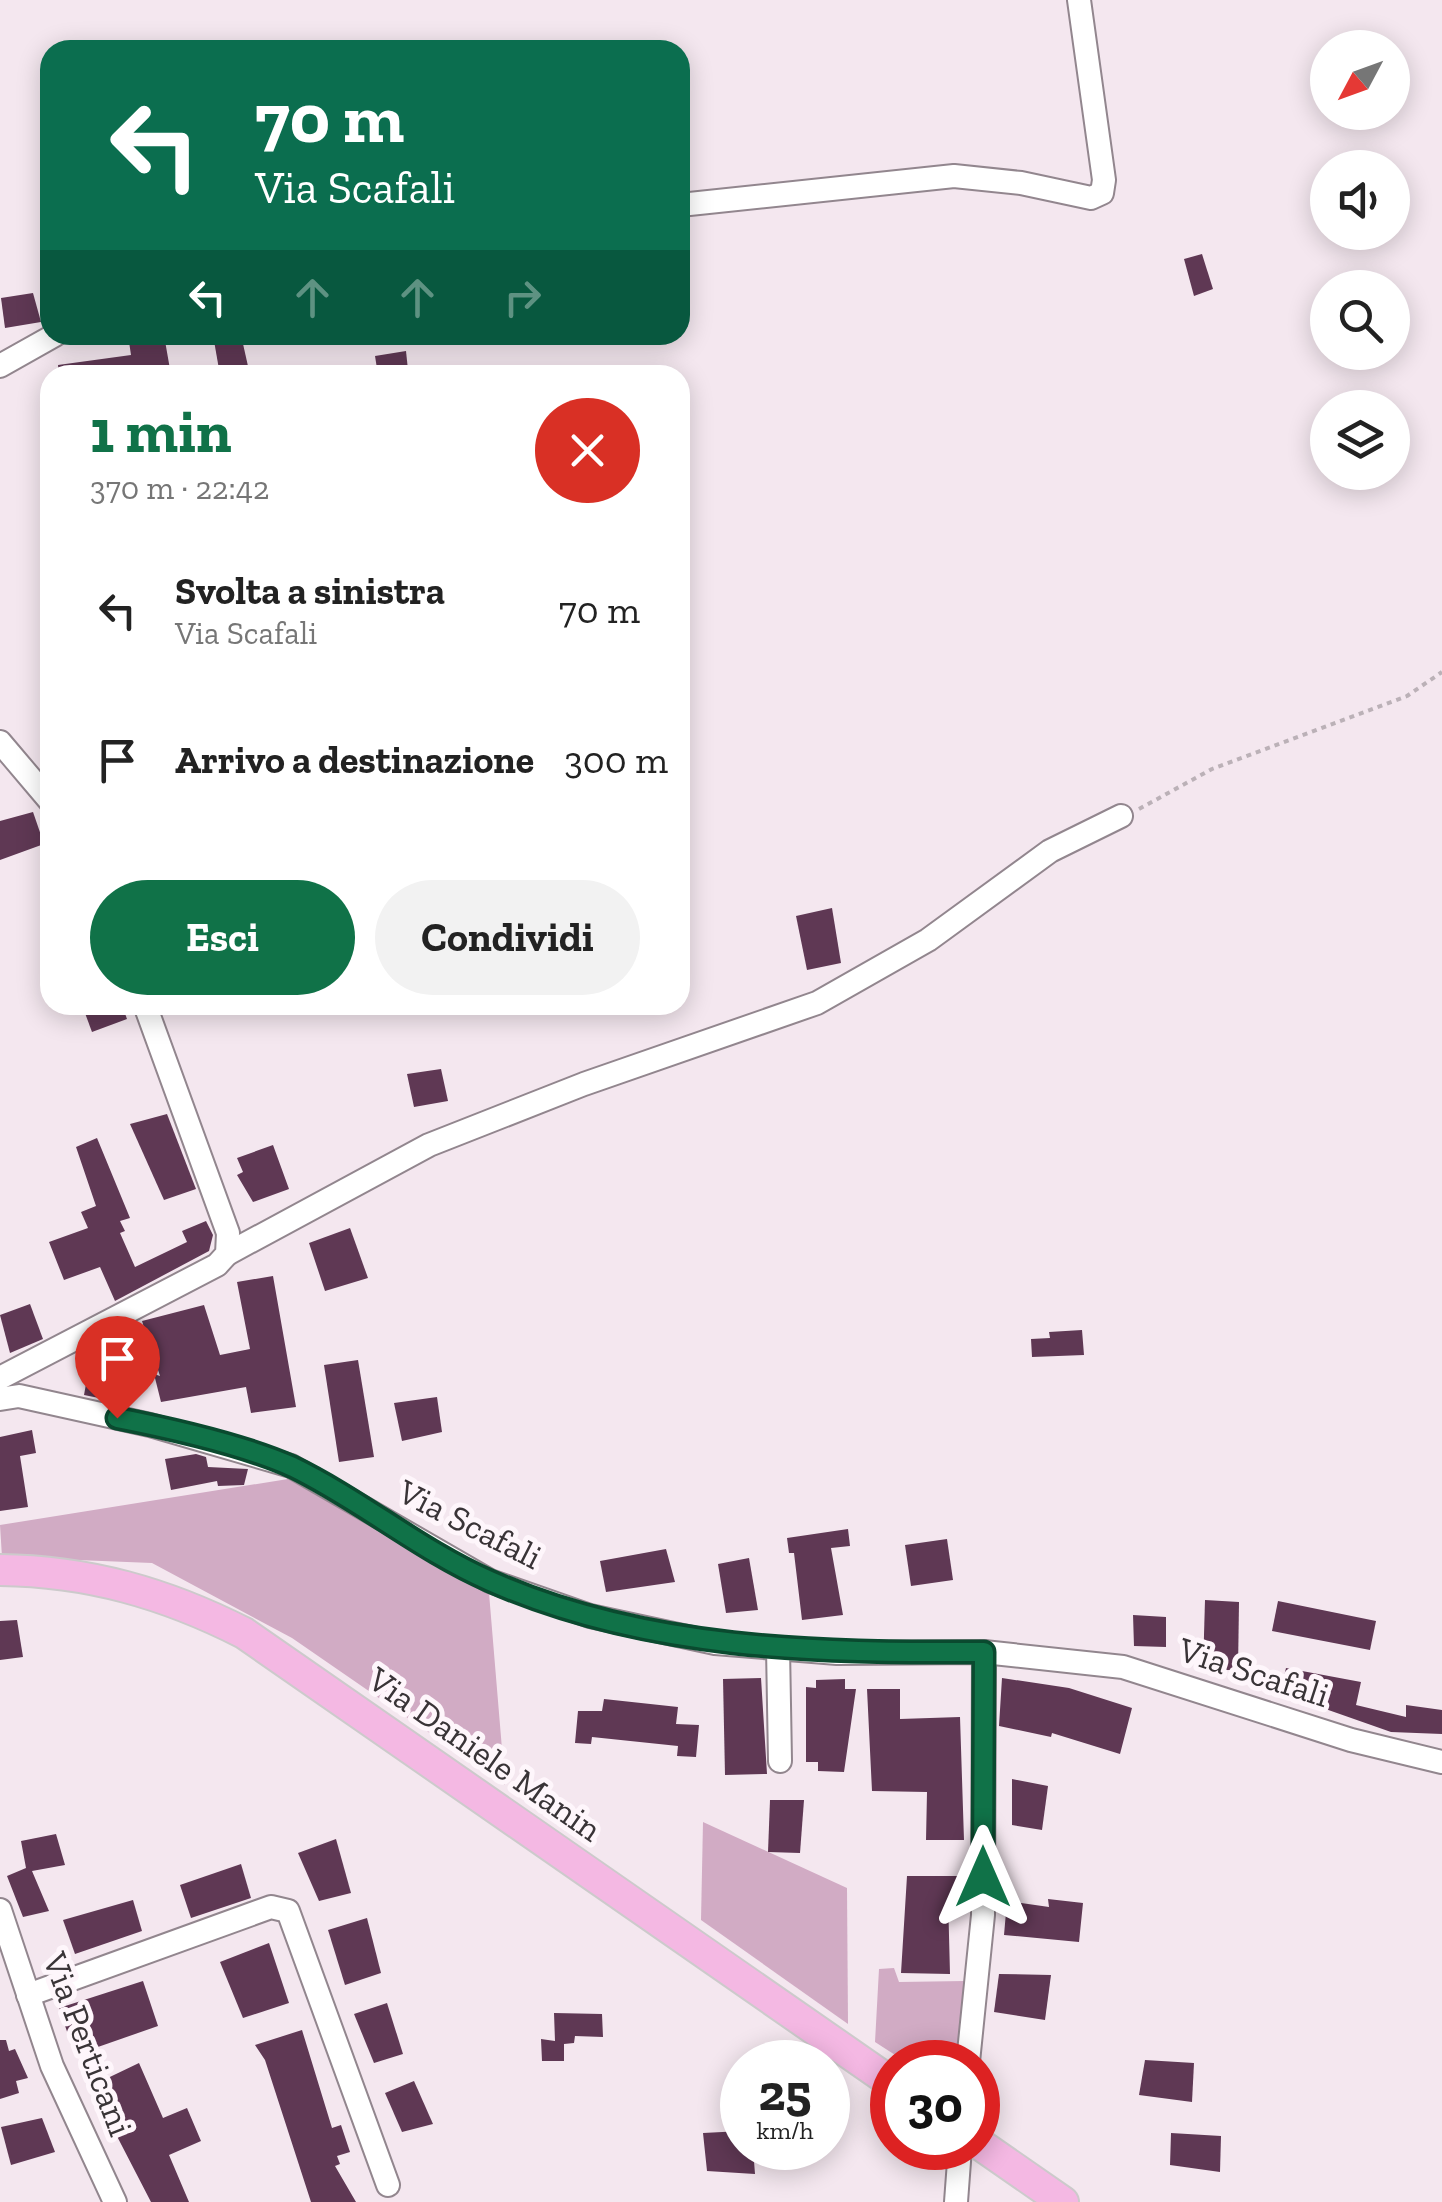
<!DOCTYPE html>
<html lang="it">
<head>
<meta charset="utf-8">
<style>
  :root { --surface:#fff; --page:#f2f2f2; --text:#222; --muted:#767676; --accent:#107248 }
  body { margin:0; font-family:"Zilla Slab",serif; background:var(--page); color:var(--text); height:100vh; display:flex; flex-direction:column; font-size:38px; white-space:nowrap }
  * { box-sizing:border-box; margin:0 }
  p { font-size:32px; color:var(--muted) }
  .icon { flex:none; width:55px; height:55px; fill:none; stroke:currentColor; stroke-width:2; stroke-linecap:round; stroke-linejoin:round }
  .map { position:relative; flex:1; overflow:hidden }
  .details { position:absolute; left:40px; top:365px; width:650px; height:650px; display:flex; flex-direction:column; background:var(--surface); border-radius:30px; box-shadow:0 5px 25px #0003 }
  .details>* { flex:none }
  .banner { position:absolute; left:40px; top:40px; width:650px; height:305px; border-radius:30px; box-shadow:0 5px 25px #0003; background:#0b6e4f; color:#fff; overflow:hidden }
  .needle { width:65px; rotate:229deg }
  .fabs { position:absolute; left:1310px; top:30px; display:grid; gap:20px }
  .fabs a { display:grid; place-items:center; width:100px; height:100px; border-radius:50%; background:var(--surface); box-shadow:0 5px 25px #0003; font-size:50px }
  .speed { position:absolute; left:720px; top:2040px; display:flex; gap:20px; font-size:50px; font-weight:700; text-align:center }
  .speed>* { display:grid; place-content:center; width:130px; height:130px; border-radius:50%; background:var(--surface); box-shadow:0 5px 25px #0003; line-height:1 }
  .speed small { font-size:25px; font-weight:400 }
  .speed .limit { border:15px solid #d22; background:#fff; color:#111 }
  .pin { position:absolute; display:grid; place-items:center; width:85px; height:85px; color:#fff; margin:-102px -42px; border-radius:50% 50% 50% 0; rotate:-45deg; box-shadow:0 0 10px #0007 }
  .pin .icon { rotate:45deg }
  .me { position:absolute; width:110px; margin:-55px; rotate:0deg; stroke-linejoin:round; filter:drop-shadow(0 0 8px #0008) }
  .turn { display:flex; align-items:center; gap:35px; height:210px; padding:0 50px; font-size:45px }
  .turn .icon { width:130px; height:130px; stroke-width:2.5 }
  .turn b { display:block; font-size:70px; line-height:85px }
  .lanes { display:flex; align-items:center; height:95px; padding:0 50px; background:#0003; justify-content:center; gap:50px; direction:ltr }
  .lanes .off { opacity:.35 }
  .round { display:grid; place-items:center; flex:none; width:105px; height:105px; border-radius:52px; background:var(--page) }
  .headline { display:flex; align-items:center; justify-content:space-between; height:170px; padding:0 50px }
  h1 { font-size:60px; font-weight:800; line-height:75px; color:var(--accent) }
  .primary-button { display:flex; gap:20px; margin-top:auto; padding:20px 50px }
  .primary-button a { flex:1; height:115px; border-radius:60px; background:var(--accent); color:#fff; font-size:40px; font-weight:800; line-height:115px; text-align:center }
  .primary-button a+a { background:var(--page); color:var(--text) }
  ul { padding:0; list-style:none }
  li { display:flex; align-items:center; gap:30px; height:150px; padding:0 50px }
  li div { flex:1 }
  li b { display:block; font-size:38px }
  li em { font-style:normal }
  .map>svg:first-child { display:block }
  .green { fill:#d1abc4 }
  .building { fill:#5f3854 }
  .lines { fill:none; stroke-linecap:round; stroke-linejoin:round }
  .minor-casing { stroke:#92868e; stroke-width:26 }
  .major-casing { stroke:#cccacb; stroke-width:34 }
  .path { stroke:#bbb1b7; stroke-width:4; stroke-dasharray:5 5; stroke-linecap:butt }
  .minor { stroke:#fff; stroke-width:22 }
  .major { stroke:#f4b8e3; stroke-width:30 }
  .route-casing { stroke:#0a4a2f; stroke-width:25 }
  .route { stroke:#107248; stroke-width:18 }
  .labels { text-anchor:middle; stroke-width:10; stroke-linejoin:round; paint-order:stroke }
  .street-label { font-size:35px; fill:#393437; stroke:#fef6fb }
</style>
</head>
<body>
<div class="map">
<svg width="1442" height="2202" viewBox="0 0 1442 2202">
  <rect width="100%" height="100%" fill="#f4e7ef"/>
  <!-- green -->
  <g class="green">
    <polygon points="288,1479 489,1593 505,1785 292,1638 152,1563 2,1557 0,1525"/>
    <polygon points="703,1822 847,1888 848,2024 701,1920"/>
    <polygon points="894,1968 899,1982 965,1981 956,2062 906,2062 875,2042 879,1969"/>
  </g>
  <!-- building -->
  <g class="building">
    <polygon points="1202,254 1213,289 1194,296 1184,259"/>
    <polygon points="33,293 41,322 5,328 1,298"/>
    <polygon points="128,335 164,335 171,375 59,375 58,365 131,355"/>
    <polygon points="213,335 241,335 250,375 220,375"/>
    <polygon points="406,351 408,370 378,375 375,356"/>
    <polygon points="33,812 44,844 0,860 0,821"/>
    <polygon points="832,908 841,963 807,970 796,916"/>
    <polygon points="82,1005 122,1005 127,1019 92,1032"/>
    <polygon points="441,1069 448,1101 414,1107 407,1074"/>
    <polygon points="167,1114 196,1189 164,1200 130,1124"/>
    <polygon points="97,1138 130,1218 120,1221 125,1231 120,1233 135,1267 187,1242 182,1231 206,1221 213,1235 209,1251 115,1301 100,1267 64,1280 49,1242 88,1228 81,1212 96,1206 76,1147"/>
    <polygon points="273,1145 289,1189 253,1202 237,1175 243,1172 237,1158"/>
    <polygon points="350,1228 368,1278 325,1291 309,1243"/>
    <polygon points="273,1276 296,1407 251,1413 246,1387 161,1402 154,1374 160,1376 142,1321 204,1305 220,1355 250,1349 237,1282"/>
    <polygon points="30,1304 43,1339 10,1353 0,1315"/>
    <polygon points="1082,1330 1084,1355 1032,1357 1031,1339 1050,1338 1049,1332"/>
    <polygon points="91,1357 124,1366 121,1390 105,1386 104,1399 84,1395"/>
    <polygon points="358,1360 374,1457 339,1462 324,1365"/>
    <polygon points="437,1397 442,1432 402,1441 394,1403"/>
    <polygon points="32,1430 36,1453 20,1456 28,1507 0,1511 0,1437"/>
    <polygon points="196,1454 206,1457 208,1467 248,1469 244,1485 218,1486 217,1481 171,1490 165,1459"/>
    <polygon points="848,1529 850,1546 831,1548 843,1615 802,1620 794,1553 789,1553 787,1538"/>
    <polygon points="947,1539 953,1580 911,1586 905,1545"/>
    <polygon points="666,1549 675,1582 606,1592 600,1561"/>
    <polygon points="749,1558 758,1610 726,1613 718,1564"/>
    <polygon points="1205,1600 1239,1602 1238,1670 1203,1670"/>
    <polygon points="1278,1601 1376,1621 1370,1650 1272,1631"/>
    <polygon points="1133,1615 1166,1617 1166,1647 1134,1646"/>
    <polygon points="17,1620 23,1657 0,1660 0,1621"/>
    <polygon points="1286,1668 1361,1682 1356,1705 1406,1717 1406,1705 1442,1710 1442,1734 1391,1732 1280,1693"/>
    <polygon points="761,1678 767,1774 725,1775 723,1679"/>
    <polygon points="1002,1678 1069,1688 1132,1708 1120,1754 1052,1733 1051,1737 999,1726"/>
    <polygon points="845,1679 845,1689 856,1689 844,1772 818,1771 818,1762 806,1762 806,1687 816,1688 816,1680"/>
    <polygon points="867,1689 900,1689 900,1719 960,1717 964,1840 926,1840 927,1792 872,1791"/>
    <polygon points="604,1699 678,1707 676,1724 699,1725 696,1757 677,1756 678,1746 592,1737 591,1744 575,1743 578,1711 602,1711"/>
    <polygon points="1012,1779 1048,1786 1042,1830 1012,1825"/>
    <polygon points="770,1800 804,1800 800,1853 768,1852"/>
    <polygon points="56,1834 65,1865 32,1871 49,1911 23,1917 7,1876 26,1868 21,1841"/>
    <polygon points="336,1839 351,1893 319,1901 298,1853"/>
    <polygon points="241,1864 251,1898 191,1918 180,1885"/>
    <polygon points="907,1876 966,1876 963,1898 948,1897 950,1974 901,1973"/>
    <polygon points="1048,1899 1083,1903 1079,1942 1004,1935 1007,1901 1049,1907"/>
    <polygon points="133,1900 142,1931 75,1954 63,1920"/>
    <polygon points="367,1918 381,1973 345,1985 328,1930"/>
    <polygon points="269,1943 289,2003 243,2018 220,1962"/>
    <polygon points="999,1974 1051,1975 1045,2020 994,2012"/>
    <polygon points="143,1981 158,2026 75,2055 59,2008"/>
    <polygon points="387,2003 403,2054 374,2063 354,2014"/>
    <polygon points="554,2013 602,2014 603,2037 575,2036 574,2043 564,2044 564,2061 542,2061 541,2039 555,2041"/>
    <polygon points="302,2030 332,2128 341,2125 350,2152 337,2156 340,2164 335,2166 356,2202 311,2202 265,2060 255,2045"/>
    <polygon points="0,2040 6,2040 9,2051 15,2049 28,2078 16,2081 19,2093 0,2099"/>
    <polygon points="1145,2060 1194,2063 1192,2102 1139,2095"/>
    <polygon points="139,2063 163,2118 187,2108 201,2141 169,2155 189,2202 151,2202 91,2086"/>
    <polygon points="414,2081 433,2124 402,2132 385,2093"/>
    <polygon points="42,2118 55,2152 11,2165 1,2127"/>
    <polygon points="742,2131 742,2148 753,2148 755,2174 707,2171 703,2133"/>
    <polygon points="1171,2133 1221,2136 1220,2172 1170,2165"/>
  </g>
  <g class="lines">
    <defs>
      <g id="minor">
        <polyline points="680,205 954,176 1021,183 1091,198 1102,193 1104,180 1079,0"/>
        <polyline points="0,366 55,335"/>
        <polyline points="0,742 50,801"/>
        <polyline points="227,1254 429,1145 584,1084 817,1003 928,940 1050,851 1121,816"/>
        <polyline points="0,1378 217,1265 227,1254 228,1233 145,1005"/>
        <polyline points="0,1399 19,1396 150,1425 291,1466 490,1581 590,1616 715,1643 837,1653 984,1652 1123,1667 1351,1740 1442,1762"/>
        <polyline points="778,1648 780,1761"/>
        <polyline points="0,1910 52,2066 115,2202"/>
        <polyline points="28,1995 271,1907 288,1911 388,2185"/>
        <polyline points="968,2062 983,1915 984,1652"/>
        <polyline points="956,2202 960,2148"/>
      </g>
      <g id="major">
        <path d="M0 1570C88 1571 165 1593 244 1633L892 2083"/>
        <polyline points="978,2143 1063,2202"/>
      </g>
    </defs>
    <!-- minor casing -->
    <use href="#minor" class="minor-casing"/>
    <!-- major casing -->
    <use href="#major" class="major-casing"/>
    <!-- path -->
    <polyline class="path" points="1139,809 1212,769 1407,696 1442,672"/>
    <!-- minor -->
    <use href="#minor" class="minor"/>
    <!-- major -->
    <use href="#major" class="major"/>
  </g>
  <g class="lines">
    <defs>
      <path id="route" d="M117 1418C168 1428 246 1446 293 1467 361 1500 421 1551 490 1581 646 1650 817 1653 984 1652L983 1877"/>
    </defs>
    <!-- route casing -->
    <use href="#route" class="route-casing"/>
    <!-- route -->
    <use href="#route" class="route"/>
  </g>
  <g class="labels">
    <!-- street labels -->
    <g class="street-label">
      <text transform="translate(470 1524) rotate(27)" y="12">Via Scafali</text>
      <text transform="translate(1254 1672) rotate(18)" y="12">Via Scafali</text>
      <text transform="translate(485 1754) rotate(35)" y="12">Via Daniele Manin</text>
      <text transform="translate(88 2044) rotate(69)" y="12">Via Perticani</text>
    </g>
  </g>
</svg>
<div class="fabs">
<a><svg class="needle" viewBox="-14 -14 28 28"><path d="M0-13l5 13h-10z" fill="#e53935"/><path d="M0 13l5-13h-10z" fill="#767676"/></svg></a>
<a><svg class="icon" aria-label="sound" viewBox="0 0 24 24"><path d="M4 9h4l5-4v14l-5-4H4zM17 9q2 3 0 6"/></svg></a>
<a><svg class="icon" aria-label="search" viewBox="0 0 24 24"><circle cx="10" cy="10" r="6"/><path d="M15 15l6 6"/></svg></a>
<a><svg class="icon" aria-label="layers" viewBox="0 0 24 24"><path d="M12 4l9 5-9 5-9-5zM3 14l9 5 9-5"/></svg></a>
</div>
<div class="speed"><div>25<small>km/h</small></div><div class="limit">30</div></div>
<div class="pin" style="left:117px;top:1418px;background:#d93025"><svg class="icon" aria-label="arrive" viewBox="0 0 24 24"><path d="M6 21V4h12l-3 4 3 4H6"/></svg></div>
<svg class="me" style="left:983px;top:1877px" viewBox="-20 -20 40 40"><path d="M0-17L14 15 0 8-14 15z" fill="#107248" stroke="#fff" stroke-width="4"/></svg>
<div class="banner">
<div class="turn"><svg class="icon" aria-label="left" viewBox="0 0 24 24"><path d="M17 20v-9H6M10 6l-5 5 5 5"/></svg><div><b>70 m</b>Via Scafali</div></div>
<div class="lanes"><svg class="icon" aria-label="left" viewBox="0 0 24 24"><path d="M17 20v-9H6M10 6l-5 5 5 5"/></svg><svg class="icon off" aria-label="ahead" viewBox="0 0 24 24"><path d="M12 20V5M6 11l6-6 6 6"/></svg><svg class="icon off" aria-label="ahead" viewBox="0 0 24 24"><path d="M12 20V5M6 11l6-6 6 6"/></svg><svg class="icon off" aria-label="right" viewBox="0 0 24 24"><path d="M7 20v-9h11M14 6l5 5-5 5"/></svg></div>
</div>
<section class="details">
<div class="headline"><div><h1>1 min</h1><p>370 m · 22:42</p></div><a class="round" style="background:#d93025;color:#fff"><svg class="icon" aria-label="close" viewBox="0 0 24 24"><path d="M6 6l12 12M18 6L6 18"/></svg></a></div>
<ul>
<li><svg class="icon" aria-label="left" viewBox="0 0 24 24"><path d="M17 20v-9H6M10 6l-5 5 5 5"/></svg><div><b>Svolta a sinistra</b><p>Via Scafali</p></div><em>70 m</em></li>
<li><svg class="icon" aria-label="arrive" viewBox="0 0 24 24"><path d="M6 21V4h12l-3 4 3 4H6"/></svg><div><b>Arrivo a destinazione</b></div><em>300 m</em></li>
</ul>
<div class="primary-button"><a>Esci</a><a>Condividi</a></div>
</section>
</div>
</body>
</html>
